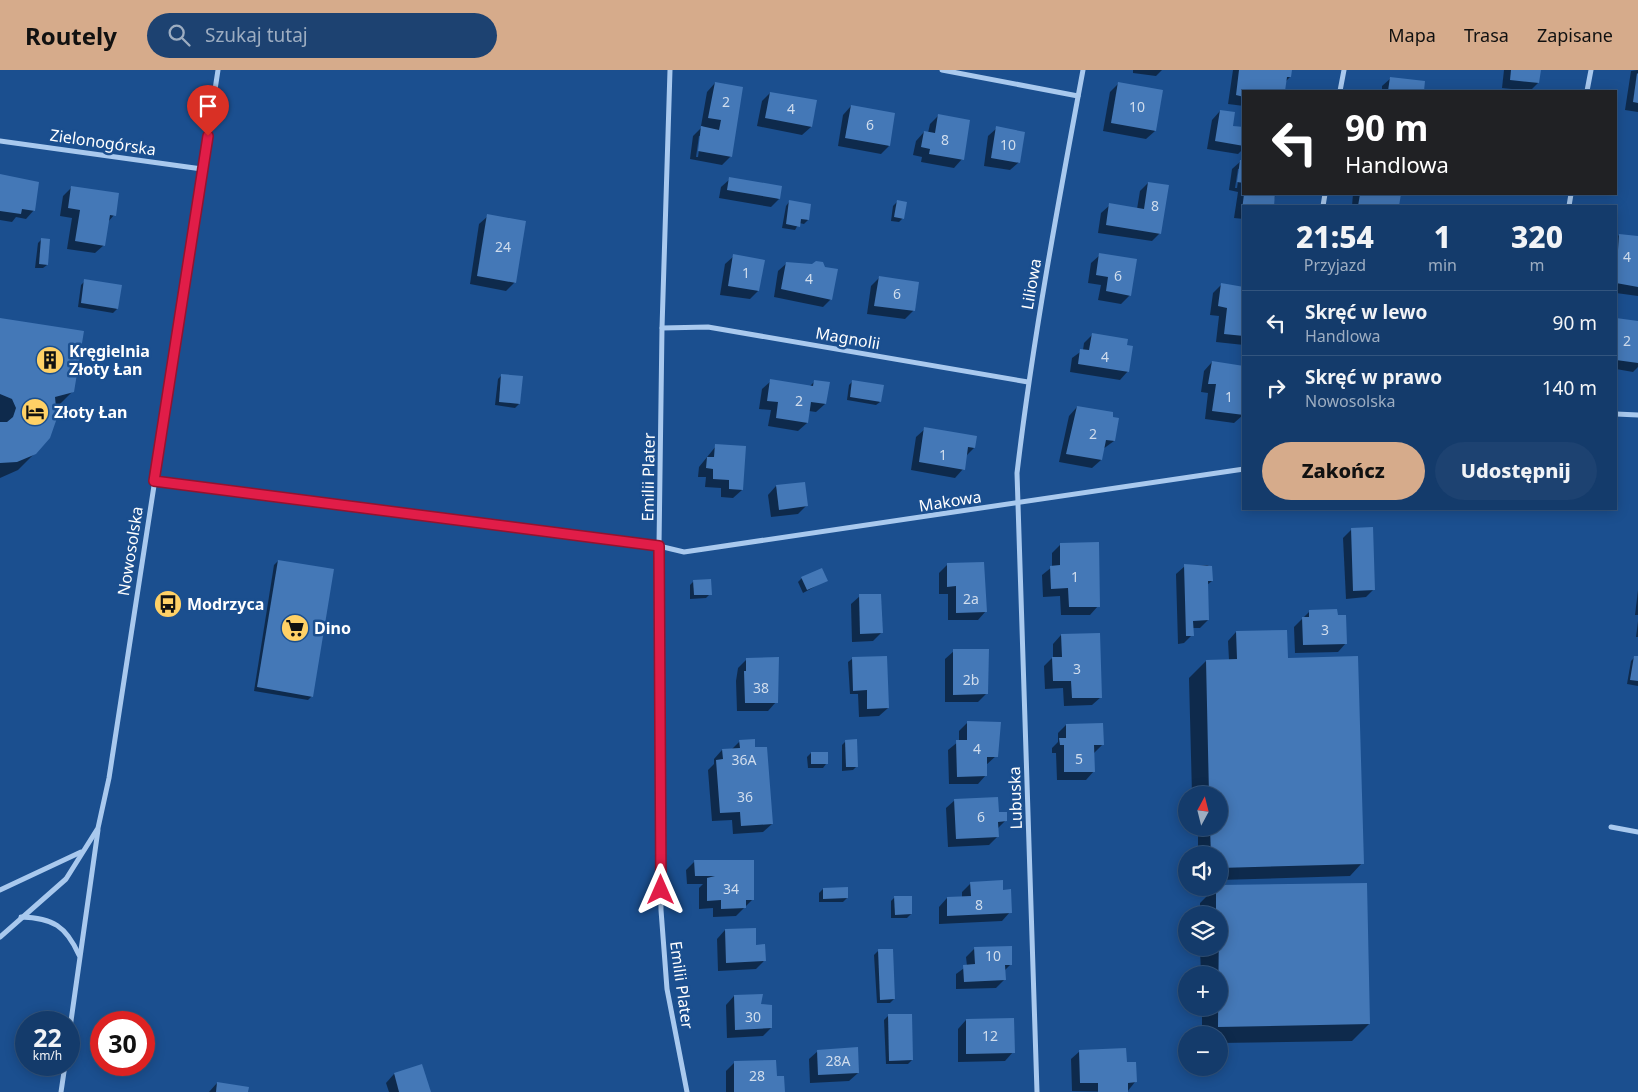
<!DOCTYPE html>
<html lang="pl">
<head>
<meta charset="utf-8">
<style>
  :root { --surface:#143b6b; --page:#1d4271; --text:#f1f3f6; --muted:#9dadc1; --line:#33557e; --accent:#d6ab8b }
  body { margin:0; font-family:"Noto Sans",sans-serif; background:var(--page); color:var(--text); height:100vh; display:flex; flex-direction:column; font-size:19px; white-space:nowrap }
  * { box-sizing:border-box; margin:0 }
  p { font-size:16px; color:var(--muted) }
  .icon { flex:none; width:28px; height:28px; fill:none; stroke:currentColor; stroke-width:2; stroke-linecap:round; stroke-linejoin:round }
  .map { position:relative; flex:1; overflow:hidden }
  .panel { position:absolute; left:1242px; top:135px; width:375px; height:305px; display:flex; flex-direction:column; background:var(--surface); border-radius:0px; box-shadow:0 2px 12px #0003,0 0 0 1px var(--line) }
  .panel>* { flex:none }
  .hud { position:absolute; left:1242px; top:20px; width:375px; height:105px; border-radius:0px; box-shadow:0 2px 12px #0003,0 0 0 1px var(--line); background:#202124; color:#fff; overflow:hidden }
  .needle { width:32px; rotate:7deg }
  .tools { position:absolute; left:1178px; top:716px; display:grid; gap:10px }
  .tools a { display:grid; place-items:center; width:50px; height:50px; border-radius:50%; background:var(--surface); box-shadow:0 2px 12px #0003,0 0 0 1px var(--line); font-size:25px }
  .speed { position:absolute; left:15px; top:941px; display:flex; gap:10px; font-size:25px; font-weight:700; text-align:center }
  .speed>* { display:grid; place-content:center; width:65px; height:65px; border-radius:50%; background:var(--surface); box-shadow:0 2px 12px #0003,0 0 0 1px var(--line); line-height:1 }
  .speed small { font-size:12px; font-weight:400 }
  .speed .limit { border:8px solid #d22; background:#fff; color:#111 }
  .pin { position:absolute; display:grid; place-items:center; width:42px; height:42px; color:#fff; margin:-51px -21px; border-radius:50% 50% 50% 0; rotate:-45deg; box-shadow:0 0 5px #0007 }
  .pin .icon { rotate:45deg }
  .me { position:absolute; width:55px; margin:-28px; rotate:0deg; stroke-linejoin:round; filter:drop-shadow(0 0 4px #0008) }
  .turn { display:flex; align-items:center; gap:18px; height:105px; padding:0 20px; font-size:22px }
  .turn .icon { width:65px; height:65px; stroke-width:2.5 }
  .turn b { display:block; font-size:35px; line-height:42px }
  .eta { display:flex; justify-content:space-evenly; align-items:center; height:85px; text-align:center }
  .eta b { font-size:30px; font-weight:800; line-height:35px }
  .cta { display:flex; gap:10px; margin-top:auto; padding:10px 20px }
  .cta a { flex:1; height:58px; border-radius:30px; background:var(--accent); color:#111; font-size:20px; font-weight:800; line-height:58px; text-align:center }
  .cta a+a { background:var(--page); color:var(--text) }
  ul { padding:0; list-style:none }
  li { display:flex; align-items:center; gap:15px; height:65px; padding:0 20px; border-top:1px solid var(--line) }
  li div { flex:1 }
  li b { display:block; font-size:19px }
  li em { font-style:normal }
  header { display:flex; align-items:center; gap:30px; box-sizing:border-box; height:70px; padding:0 25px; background:var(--accent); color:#111 }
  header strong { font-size:24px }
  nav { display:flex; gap:28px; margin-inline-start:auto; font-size:18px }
  .search { width:350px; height:45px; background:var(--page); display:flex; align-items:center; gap:12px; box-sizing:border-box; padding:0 18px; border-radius:28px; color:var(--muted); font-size:19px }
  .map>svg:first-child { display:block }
  .shadow { fill:#0007; fill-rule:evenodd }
  .building { fill:#4478b7 }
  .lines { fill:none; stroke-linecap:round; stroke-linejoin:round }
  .street { stroke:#a9c9ee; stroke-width:5 }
  .route-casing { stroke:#92132f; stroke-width:12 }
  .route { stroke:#e11d48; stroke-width:9 }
  .labels { text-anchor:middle; stroke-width:5; stroke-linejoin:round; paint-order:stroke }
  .number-label { font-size:14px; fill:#d0dded }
  .street-label { font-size:16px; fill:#fff; stroke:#1b4f8f }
  .poi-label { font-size:16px; font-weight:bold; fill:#fff; stroke:#1b4f8f; text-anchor:start }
</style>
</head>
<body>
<header>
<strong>Routely</strong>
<div class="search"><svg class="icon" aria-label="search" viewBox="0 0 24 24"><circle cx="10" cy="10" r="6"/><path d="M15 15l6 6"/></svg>Szukaj tutaj</div>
<nav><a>Mapa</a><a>Trasa</a><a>Zapisane</a></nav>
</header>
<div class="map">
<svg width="1638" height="1022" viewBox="0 0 1638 1022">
  <rect width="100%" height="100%" fill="#1b4f8f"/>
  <!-- shadow -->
  <g class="shadow">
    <polygon points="1133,0 1162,0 1156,6 1133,3"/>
    <polygon points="1233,0 1291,0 1290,7 1285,12 1284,21 1244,21 1244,36 1228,34"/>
    <polygon points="1504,0 1539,0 1538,13 1530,21 1502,18"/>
    <polygon points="1638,0 1638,42 1625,40 1631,1"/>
    <polygon points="1391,8 1424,12 1423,21 1382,21 1382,16"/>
    <path d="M715 13 731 86 722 95 690 89 693 66 703 56H701L707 22ZM699 66H701L698 87H696Z"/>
    <polygon points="1118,14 1155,61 1146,69 1103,61 1110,22"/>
    <polygon points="770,23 815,31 811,57 802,65 757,56 762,31"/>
    <polygon points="851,36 889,76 881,84 838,76 843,45"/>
    <polygon points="1220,41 1232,57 1244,59 1244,78 1238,84 1207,79 1212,50"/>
    <polygon points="938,46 962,89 954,98 921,92 922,87 913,85 916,71 924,62 928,63 930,54"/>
    <polygon points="997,58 1019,92 1010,100 984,96 988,66"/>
    <path d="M1241 91H1244V124H1276L1272 136H1244V149L1234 148 1238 122 1229 120 1232 99ZM1238 99H1240L1237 118H1235Z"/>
    <polygon points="0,105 34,140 26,149 16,147 12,152 0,150"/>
    <polygon points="730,109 779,129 771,137 719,128 721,117"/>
    <polygon points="1148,113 1160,163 1152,171 1098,163 1101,143 1110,135 1137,139 1140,121"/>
    <polygon points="72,117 114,145 108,152 104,175 95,183 67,179 72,148 60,146 63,126"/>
    <polygon points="1353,124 1400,124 1398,136 1352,136"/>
    <polygon points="789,132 808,150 804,154 799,153 795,160 782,158 786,136"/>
    <polygon points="897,132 903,148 899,152 891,151 893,136"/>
    <polygon points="488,146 515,212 506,221 470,214 479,154"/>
    <polygon points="1619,165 1638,167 1638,226 1616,223 1616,168"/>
    <polygon points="42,169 47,195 43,198 35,198 38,173"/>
    <polygon points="1100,185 1130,225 1121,234 1098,230 1101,215 1088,213 1091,193"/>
    <polygon points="734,186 758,221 750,229 720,225 725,194"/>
    <polygon points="787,193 825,198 831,229 823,237 774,227 778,201"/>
    <polygon points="879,208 917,213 913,241 905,249 867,244 871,216"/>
    <polygon points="85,211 117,239 113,243 78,237 81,215"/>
    <polygon points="1221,215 1244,218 1244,275 1216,272 1219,246 1210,245 1213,223"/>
    <polygon points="0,250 73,321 56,338 35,383 18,400 0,408"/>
    <polygon points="1616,250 1638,252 1638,297 1633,302 1616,299"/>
    <polygon points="1092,265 1128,301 1120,310 1070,302 1072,288 1083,280 1084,273"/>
    <polygon points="1212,292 1243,345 1234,353 1205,349 1208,323 1201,322 1204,301"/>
    <polygon points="502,305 519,334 515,338 495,335 498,309"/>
    <polygon points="771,311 809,317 815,311 828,313 825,334 816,342 809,341 807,353 798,361 768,356 771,340 759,339 762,319"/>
    <polygon points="853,311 880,332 876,335 847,330 849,315"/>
    <polygon points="1077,337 1114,371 1103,379 1101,390 1092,398 1059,392 1069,346"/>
    <polygon points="925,359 974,378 966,386 963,399 955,408 911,400 916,367"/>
    <polygon points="716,376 742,420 733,428 721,427 721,418 705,417 706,407 698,407 699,397"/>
    <polygon points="776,416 806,436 798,444 771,447 768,425"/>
    <polygon points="1352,459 1374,519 1366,527 1346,529 1343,468"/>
    <polygon points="1060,475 1098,536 1090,545 1061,545 1060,526 1043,527 1042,505 1052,497 1052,483"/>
    <polygon points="278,491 312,626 308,630 254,621 274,495"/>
    <polygon points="947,495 986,541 978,550 948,550 948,524 939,524 939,503"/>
    <polygon points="1207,495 1211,497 1212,511 1207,515 1208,550 1200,558 1192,558 1192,565 1184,573 1178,574 1176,504 1185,496"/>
    <polygon points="802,508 827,510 803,523 798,512"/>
    <polygon points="694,511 710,524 706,528 690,529 690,515"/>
    <polygon points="1638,520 1638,545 1635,545"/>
    <polygon points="860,526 881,563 873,571 852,572 851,534"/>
    <polygon points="1309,542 1346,573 1338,582 1295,583 1294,557"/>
    <polygon points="1638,551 1638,567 1636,567"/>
    <polygon points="1236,562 1286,589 1362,793 1350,806 1219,810 1219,785 1198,785 1198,758 1219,758 1219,725 1192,725 1189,608 1206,591 1229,590 1228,571"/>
    <polygon points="1061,565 1101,627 1092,635 1064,636 1063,618 1045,619 1044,596 1053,587 1053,574"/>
    <polygon points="954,581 987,623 978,632 945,632 945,589"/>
    <polygon points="1635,587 1638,588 1638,616 1627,614 1631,591"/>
    <polygon points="747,589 776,632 768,641 737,641 736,611 738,598"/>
    <polygon points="852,589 888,638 879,646 859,647 858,624 850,624 848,592"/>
    <polygon points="967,653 996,686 986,695 986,705 978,714 949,714 948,680 959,671 959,661"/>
    <polygon points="1066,655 1102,675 1093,684 1094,701 1086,710 1057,710 1056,683 1052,683 1052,678 1058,672 1058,663"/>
    <polygon points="740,671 754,679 772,754 763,762 733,764 732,750 712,751 708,700 714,694 714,689 722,680 731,680"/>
    <polygon points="846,671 857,696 853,700 842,701 842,675"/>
    <polygon points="811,683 826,694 823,698 808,698 807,687"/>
    <polygon points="955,730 998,744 1006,750 997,759 998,766 989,775 948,777 946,738"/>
    <polygon points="695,791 753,829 736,846 713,847 713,838 699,839 699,818 703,814 687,814 686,800"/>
    <polygon points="971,813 1001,821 1010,842 1002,851 939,854 939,837 947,828 962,828 962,822"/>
    <polygon points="1366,814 1369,954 1352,971 1219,973 1219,965 1202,965 1202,938 1219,938 1219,905 1201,905 1200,878 1219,878 1219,845 1200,845 1200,833 1215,818"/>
    <polygon points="823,819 847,828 843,832 819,832 819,823"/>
    <polygon points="895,827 911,844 907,848 891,848 891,831"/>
    <polygon points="725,860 764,891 756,899 718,901 717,869"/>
    <polygon points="975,878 1011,894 1004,901 1004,910 996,918 956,919 956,904 967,896 966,887"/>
    <polygon points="878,881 894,929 890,933 877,933 874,885"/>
    <polygon points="734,926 760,935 771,958 763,966 727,968 726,935"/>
    <polygon points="888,946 912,990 908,994 886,994 884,950"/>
    <polygon points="966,950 1013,982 1005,991 958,992 958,959"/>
    <polygon points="818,981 858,1003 849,1011 810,1013 809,989"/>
    <polygon points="1080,981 1126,994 1135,1012 1127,1022 1072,1021 1071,989"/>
    <polygon points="734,993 775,1007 784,1022 726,1022 726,1001"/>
    <polygon points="422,996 430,1022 389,1022 386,1013 394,1004"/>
    <polygon points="217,1013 247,1022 209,1022"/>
  </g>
  <!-- building -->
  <g class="building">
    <polygon points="1239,0 1292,0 1291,7 1287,7 1285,21 1244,21 1244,27 1236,25"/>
    <polygon points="1511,0 1541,0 1539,13 1510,10"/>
    <polygon points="1637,3 1638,4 1638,33 1633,32"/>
    <polygon points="1390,7 1425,11 1424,21 1388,21"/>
    <polygon points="715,12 743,17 732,87 698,81 701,56 719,60 721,50 708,48"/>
    <polygon points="1118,12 1163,20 1156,61 1111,53"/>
    <polygon points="770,22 817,30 812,57 765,48"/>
    <polygon points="851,35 895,43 890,76 845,68"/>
    <polygon points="1220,40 1235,42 1233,56 1244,57 1244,76 1215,71"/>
    <polygon points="938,44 970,50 964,90 929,84 930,79 921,77 924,61 935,63"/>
    <polygon points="996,56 1025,62 1020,93 991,88"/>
    <polygon points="1240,90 1244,90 1244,113 1237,112"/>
    <polygon points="0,104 39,112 35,141 22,139 21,144 0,141"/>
    <polygon points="729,107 782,116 780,129 727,120"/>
    <polygon points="1148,112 1169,115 1161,164 1106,155 1109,133 1144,139"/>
    <polygon points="71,116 119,123 116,146 110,145 105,176 75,171 80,140 68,138"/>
    <polygon points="1244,124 1275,124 1274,136 1244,136 1244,140 1242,140"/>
    <polygon points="1360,124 1401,124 1399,136 1358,136"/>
    <polygon points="789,130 811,134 809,150 801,149 800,157 786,154"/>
    <polygon points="897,130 907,132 904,149 894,147"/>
    <polygon points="487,144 526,151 516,213 477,206"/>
    <polygon points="1619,164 1638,166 1638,217 1616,213"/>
    <polygon points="41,168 50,169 48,195 39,194"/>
    <polygon points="1099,183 1137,189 1131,226 1106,221 1108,207 1096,205"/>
    <polygon points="733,184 765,190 759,221 728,216"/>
    <polygon points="816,191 823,192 825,197 838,199 832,230 781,219 786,192 812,194"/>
    <polygon points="879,206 919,212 915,241 874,236"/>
    <polygon points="84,209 122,215 118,239 81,233"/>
    <polygon points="1221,213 1244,217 1244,266 1224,264 1227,238 1218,236"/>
    <polygon points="0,248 84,261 74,322 55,327 57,348 50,368 36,384 17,392 0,393 0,352 7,352 13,347 16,338 12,329 0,324"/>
    <polygon points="1616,248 1638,251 1638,293 1616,290"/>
    <polygon points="1092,263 1128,269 1127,275 1133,276 1129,302 1078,294 1080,279 1089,280"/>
    <polygon points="1212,291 1244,296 1244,345 1212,341 1216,314 1208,314"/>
    <polygon points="501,304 523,306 520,334 499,332"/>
    <polygon points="770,309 813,316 814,310 830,312 826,334 811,332 808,353 776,348 778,332 767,331"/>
    <polygon points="852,310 884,315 881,332 850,327"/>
    <polygon points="1077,336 1113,342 1113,347 1119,348 1115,371 1106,370 1102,390 1066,384"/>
    <polygon points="924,357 977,366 975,378 968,377 965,400 919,392"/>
    <polygon points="715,374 746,376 743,420 729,419 729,410 713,409 713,399 706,398 707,387 714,387"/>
    <polygon points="805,412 808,436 779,440 776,415"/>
    <polygon points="1373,457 1375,520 1353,521 1351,458"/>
    <polygon points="1099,472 1100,537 1069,537 1068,518 1051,519 1050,496 1060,495 1060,473"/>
    <polygon points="278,490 334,499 313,627 257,617"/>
    <polygon points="984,492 987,542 956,543 956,516 947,517 947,493"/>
    <polygon points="1184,494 1212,496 1213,511 1208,511 1209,550 1193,551 1194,566 1186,566"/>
    <polygon points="822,498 828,511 807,520 801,507"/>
    <polygon points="711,509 712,525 694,525 693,510"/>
    <polygon points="859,524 881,524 883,563 860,564"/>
    <polygon points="1337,539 1338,545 1346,545 1347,574 1303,575 1302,547 1309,547 1309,540"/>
    <polygon points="1287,560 1288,588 1358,586 1364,794 1219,798 1219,785 1211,785 1210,758 1219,758 1219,725 1209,725 1206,590 1237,589 1236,561"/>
    <polygon points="1100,563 1102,628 1072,628 1071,611 1053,611 1052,587 1062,587 1061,564"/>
    <polygon points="953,579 989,579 988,624 953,625"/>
    <polygon points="887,586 889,638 867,639 867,620 853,621 852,587"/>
    <polygon points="1634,586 1638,586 1638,611 1630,610"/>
    <polygon points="779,587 778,633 745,633 744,601 746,601 746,588"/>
    <polygon points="967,651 1001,652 998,687 987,687 987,706 957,707 956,670 967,670"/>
    <polygon points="1103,653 1104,675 1094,675 1095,702 1064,702 1064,675 1060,675 1059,668 1066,668 1066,654"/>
    <polygon points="755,669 755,677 767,677 773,754 741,756 740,742 720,743 716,690 723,689 722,679 740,678 739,670"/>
    <polygon points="857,669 858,697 846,697 845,670"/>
    <rect x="811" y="682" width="17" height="12"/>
    <polygon points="998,727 999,742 1007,742 1007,751 998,752 999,767 956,769 954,729"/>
    <polygon points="694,790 754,790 754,830 746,830 746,838 721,839 721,830 707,831 707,808 715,806 695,806"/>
    <polygon points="1003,810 1003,820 1011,819 1012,843 947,846 947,827 971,826 970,812"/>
    <polygon points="1367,813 1370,954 1218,957 1219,845 1216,845 1216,818 1219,818 1219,815"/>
    <polygon points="848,817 848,828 823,829 823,818"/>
    <polygon points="894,826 912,826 912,844 895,845"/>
    <polygon points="756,858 756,875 765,874 766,891 726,893 725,859"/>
    <polygon points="1012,876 1012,895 1005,895 1006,910 964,912 963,895 975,894 974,877"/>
    <polygon points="878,879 893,879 895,929 880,930"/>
    <polygon points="763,924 761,934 772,935 772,958 735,960 734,925"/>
    <polygon points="888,944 912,944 913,990 889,991"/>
    <polygon points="1014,948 1015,983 966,984 966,949"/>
    <polygon points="858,977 859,1003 818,1005 817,980"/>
    <polygon points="1126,978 1127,992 1136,992 1137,1012 1128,1013 1128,1022 1098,1022 1098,1013 1080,1013 1079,980"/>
    <polygon points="776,990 777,1006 784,1006 785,1022 734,1022 734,991"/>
    <polygon points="422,994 431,1022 399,1022 394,1003"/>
    <polygon points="217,1012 249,1017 248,1022 216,1022"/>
  </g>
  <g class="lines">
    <!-- street -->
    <g class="street">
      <polyline points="670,0 662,258 659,476 661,840 667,919 687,1022"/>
      <polyline points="942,0 1078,26"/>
      <polyline points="1340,21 1344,0"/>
      <polyline points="1587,21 1591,0"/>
      <polyline points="0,71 202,99"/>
      <polyline points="1323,136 1325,124"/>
      <polyline points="1569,136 1571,124"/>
      <polyline points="662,258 708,257 1028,312"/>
      <polyline points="1616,344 1638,345"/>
      <polyline points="154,411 659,476 684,482 1244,399"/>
      <polyline points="1611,757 1638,762"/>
      <polyline points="0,820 81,782"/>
      <path d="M21 847C53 848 66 856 79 885"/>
      <polyline points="0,867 66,809 98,758 109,708 218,0"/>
      <polyline points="69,965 98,760"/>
      <polyline points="61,1022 65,995"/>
      <path d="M1037 1022 1017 403C1033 268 1058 134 1083 0"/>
    </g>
  </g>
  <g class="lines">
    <defs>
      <polyline id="route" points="208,66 154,411 659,476 661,820"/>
    </defs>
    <!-- route casing -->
    <use href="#route" class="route-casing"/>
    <!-- route -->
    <use href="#route" class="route"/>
  </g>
  <!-- icons -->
  <defs>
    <symbol id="building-disc" viewBox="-11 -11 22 22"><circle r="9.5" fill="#ffd166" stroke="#1b4f8f"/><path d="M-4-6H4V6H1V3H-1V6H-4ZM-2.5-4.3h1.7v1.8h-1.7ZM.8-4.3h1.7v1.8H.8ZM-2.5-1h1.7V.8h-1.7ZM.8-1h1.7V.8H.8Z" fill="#111"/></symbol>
    <symbol id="hotel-disc" viewBox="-11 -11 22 22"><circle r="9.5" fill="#ffd166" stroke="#1b4f8f"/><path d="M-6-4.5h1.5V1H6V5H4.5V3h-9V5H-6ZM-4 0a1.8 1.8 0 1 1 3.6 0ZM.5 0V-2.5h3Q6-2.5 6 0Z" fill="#111"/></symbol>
    <symbol id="bus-disc" viewBox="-11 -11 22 22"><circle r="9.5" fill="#ffd166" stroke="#1b4f8f"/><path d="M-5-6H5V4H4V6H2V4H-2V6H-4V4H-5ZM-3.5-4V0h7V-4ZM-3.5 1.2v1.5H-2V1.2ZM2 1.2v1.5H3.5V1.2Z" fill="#111"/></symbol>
    <symbol id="supermarket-disc" viewBox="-11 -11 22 22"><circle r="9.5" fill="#ffd166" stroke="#1b4f8f"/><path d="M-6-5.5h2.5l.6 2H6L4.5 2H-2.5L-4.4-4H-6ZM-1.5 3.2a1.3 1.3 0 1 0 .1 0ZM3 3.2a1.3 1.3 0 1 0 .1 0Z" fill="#111"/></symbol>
  </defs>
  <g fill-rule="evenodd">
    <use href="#building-disc" x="34" y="274" width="32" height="32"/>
    <use href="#hotel-disc" x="19" y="326" width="32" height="32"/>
    <use href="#bus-disc" x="152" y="518" width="32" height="32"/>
    <use href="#supermarket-disc" x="279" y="542" width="32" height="32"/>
  </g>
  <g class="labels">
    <!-- number labels -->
    <g class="number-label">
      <text x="726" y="37">2</text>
      <text x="1137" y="42">10</text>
      <text x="791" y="44">4</text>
      <text x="870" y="60">6</text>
      <text x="945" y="75">8</text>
      <text x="1008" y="80">10</text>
      <text x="1155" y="141">8</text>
      <text x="503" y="182">24</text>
      <text x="1627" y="192">4</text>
      <text x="746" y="208">1</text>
      <text x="1118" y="211">6</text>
      <text x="809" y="214">4</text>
      <text x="897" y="229">6</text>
      <text x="1627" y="276">2</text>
      <text x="1105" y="292">4</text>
      <text x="1229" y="332">1</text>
      <text x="799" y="336">2</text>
      <text x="1093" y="369">2</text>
      <text x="943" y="390">1</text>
      <text x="1075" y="512">1</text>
      <text x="971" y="534">2a</text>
      <text x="1325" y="565">3</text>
      <text x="1077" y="604">3</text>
      <text x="971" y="615">2b</text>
      <text x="761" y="623">38</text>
      <text x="977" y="684">4</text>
      <text x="1079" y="694">5</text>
      <text x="744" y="695">36A</text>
      <text x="745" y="732">36</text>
      <text x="981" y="752">6</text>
      <text x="731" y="824">34</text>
      <text x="979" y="840">8</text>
      <text x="993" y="891">10</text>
      <text x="753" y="952">30</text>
      <text x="990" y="971">12</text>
      <text x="838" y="996">28A</text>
      <text x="757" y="1011">28</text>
    </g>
    <!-- street labels -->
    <g class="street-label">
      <text transform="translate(103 72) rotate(8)" y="6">Zielonogórska</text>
      <text transform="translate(1031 214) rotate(-80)" y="6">Liliowa</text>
      <text transform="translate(848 268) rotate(10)" y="6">Magnolii</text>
      <text transform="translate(648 407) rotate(-89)" y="6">Emilii Plater</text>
      <text transform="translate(950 431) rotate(-9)" y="6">Makowa</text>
      <text transform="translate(130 481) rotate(-81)" y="6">Nowosolska</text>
      <text transform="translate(1015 728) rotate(-92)" y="6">Lubuska</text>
      <text transform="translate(682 915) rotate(82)" y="6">Emilii Plater</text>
    </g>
    <!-- poi labels -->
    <g class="poi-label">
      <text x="69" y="287">Kręgielnia<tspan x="69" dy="18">Złoty Łan</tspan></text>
      <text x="54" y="348">Złoty Łan</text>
      <text x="187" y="540">Modrzyca</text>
      <text x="314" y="564">Dino</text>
    </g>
  </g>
</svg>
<div class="tools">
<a><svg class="needle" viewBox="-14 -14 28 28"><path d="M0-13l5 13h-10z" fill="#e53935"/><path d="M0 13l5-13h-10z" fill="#9dadc1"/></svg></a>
<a><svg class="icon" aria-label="sound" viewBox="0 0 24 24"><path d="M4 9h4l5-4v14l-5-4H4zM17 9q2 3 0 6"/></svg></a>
<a><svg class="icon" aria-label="layers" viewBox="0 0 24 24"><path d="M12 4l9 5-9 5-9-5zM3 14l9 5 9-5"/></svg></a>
<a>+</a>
<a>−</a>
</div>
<div class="speed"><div>22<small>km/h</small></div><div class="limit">30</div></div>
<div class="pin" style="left:208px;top:66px;background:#d93025"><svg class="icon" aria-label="arrive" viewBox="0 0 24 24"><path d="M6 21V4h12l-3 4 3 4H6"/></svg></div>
<svg class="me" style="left:661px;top:820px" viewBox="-20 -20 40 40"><path d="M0-17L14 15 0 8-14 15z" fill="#e11d48" stroke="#fff" stroke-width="4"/></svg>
<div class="hud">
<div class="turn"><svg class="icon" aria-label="left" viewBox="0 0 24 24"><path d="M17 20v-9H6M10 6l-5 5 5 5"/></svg><div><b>90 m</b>Handlowa</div></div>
</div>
<section class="panel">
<div class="eta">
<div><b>21:54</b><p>Przyjazd</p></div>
<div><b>1</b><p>min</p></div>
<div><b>320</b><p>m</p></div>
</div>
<ul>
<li><svg class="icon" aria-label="left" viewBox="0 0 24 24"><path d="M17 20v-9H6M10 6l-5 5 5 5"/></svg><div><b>Skręć w lewo</b><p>Handlowa</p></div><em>90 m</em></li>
<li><svg class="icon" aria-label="right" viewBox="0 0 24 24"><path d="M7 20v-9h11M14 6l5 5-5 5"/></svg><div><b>Skręć w prawo</b><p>Nowosolska</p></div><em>140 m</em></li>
</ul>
<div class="cta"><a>Zakończ</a><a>Udostępnij</a></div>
</section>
</div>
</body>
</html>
